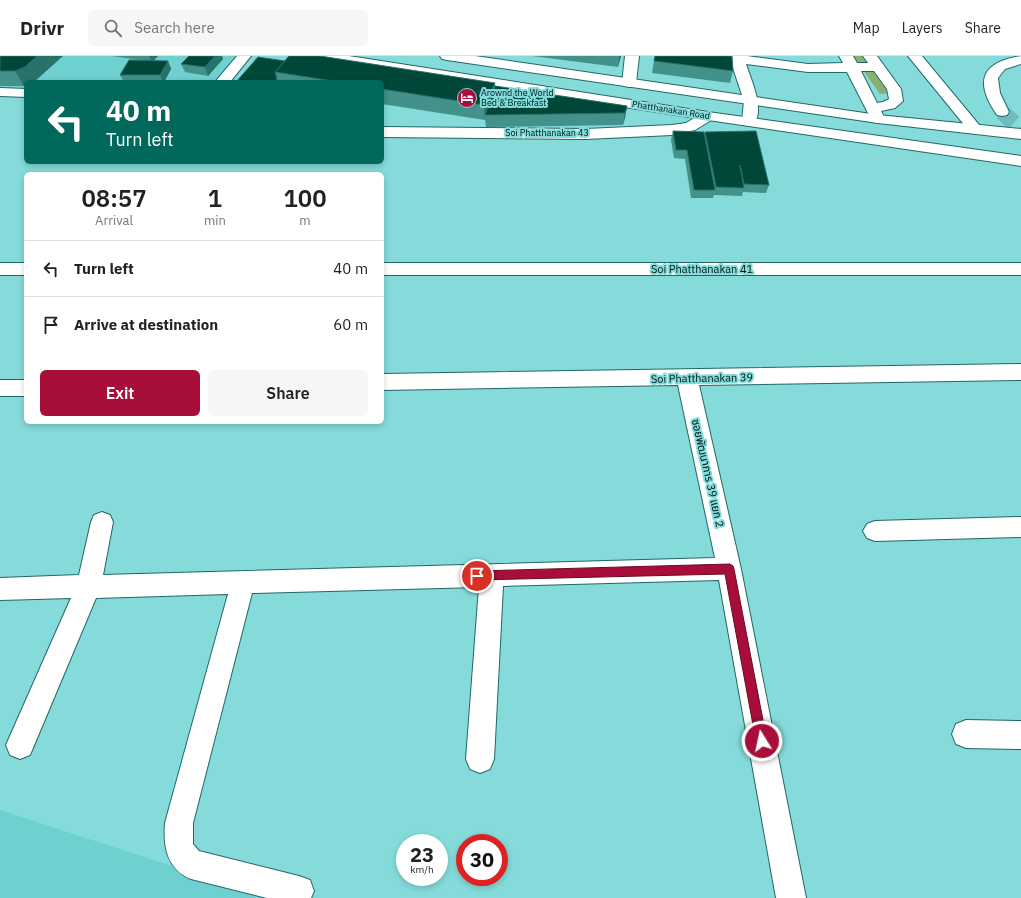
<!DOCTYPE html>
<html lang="en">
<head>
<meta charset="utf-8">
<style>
  :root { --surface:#fff; --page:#f6f6f6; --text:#222; --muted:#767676; --line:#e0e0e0; --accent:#a70e39 }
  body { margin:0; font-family:"IBM Plex Sans","Noto Sans Thai",sans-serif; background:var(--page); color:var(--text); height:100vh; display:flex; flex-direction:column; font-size:15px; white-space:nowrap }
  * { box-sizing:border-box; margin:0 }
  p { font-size:13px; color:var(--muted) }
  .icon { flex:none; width:22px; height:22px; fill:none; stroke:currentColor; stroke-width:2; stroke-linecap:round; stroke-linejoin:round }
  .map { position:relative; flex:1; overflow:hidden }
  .details { position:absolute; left:24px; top:116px; width:360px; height:252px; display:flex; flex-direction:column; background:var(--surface); border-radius:6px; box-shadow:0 2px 6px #0003 }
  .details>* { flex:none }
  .banner { position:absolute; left:24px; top:24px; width:360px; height:84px; border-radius:6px; box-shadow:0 2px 6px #0003; background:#00695c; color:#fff; overflow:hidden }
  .speed { position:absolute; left:396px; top:778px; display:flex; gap:8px; font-size:20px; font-weight:700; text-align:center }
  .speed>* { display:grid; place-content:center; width:52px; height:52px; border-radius:50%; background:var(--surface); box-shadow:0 2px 6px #0003; line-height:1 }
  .speed small { font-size:10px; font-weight:400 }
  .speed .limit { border:6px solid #d22; background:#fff; color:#111 }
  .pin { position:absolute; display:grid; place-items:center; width:34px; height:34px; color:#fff; margin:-17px; border:2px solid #fff; border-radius:50%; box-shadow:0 1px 4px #0007 }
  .me { position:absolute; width:44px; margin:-22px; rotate:350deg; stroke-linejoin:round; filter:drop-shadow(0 0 3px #0008) }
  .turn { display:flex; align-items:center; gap:14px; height:84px; padding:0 16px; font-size:18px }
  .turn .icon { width:52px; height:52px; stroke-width:2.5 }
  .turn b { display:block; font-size:28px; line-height:34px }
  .eta { display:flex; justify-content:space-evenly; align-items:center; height:68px; text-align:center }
  .eta b { font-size:24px; font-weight:600; line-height:28px }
  .primary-button { display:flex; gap:8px; margin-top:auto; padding:8px 16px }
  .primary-button a { flex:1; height:46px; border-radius:6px; background:var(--accent); color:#fff; font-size:16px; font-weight:600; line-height:46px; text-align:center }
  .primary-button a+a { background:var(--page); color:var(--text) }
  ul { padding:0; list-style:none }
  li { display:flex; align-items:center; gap:12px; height:56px; padding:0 16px; border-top:1px solid var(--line) }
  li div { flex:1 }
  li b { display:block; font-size:15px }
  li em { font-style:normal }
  header { display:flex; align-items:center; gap:24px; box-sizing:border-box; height:56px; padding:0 20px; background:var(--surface); border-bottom:1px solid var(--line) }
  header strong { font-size:19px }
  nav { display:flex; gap:22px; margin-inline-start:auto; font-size:14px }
  .search { width:280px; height:36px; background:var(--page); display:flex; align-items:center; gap:10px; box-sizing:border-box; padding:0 14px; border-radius:6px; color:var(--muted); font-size:15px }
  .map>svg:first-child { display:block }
  .built { fill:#6ed0cf }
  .green { fill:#88b170 }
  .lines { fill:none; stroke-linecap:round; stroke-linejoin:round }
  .major-tunnel { stroke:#70bdbd; stroke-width:16; stroke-dasharray:16 8; stroke-linecap:butt }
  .minor-casing { stroke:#226767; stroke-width:2 }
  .major-casing { stroke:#226767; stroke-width:2 }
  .minor { fill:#fff; fill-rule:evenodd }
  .major { fill:#fff; fill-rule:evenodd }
  .wall { fill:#42918a }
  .shaded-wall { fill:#287369 }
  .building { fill:#004739; stroke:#287369 }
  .route { fill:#a70e39; stroke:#6d0925 }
  .labels { text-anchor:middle; stroke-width:4; stroke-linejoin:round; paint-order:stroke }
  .far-poi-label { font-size:9px; fill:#001616; stroke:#84dbda; text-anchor:start }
  .far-street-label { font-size:9px; fill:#001616; stroke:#84dbda }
  .street-label { font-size:11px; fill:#001616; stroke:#84dbda }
</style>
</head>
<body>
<header>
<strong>Drivr</strong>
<div class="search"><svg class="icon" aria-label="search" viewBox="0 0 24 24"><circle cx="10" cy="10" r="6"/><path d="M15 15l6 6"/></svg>Search here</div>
<nav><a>Map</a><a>Layers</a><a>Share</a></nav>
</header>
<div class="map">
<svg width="1021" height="842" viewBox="0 0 1021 842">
  <rect width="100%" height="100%" fill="#84dbda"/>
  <!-- built -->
  <g class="built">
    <polygon points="0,0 238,0 221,19 210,26 26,26 26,32 0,34"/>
    <polygon points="0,754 270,842 0,842"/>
  </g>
  <!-- green -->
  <polygon class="green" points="853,0 864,0 891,37 880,38"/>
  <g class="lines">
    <!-- major-tunnel -->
    <polyline class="major-tunnel" points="1002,56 1021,73"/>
    <defs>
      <g id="minor">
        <polygon points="237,0 251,0 230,26 215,26"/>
        <polygon points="625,0 639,0 636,27 634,30 629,31 624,30 622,27"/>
        <path d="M729 0H747L808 8 843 7 839 0H853L857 7H868L863 0H877L901 33 903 45 895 52 881 55 885 63 883 66 878 67 873 66 871 63 847 16H808L746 8C751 24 765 53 754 68L749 69 744 68 742 65 744 45ZM861 15H874L887 33 889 43 883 46 877 47Z"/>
        <polygon points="908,0 922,0 980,70 983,73 980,76 975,78 970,76"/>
        <polygon points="0,32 26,33 26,41 0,40"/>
        <polygon points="708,56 713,57 715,60 713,63 695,74 672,79 586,83 382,81 382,71 586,73 672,69 686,67 703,57"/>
        <rect x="0" y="207" width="26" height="12"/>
        <rect x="382" y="207" width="639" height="12"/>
        <path d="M1021 308V324L699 329 741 513 806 842H776L719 524 503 530 494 703 490 713 480 717 470 713 466 703 479 531 252 537 193 767V788L199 795 299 820 310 824 314 835 311 842H267L191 823C167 813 163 791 165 767L228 538 96 542 30 699 20 703 10 699 6 689 71 542 0 544V522L79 519 91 466 94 459 102 456 110 459 113 466 103 519 715 502 678 329 382 334V318Z"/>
        <rect x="0" y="324" width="26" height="16"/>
        <polygon points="1021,461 1021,481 875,485 867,482 863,475 867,468 875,465"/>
        <polygon points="966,664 1021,665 1021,693 966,692 956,688 952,678 956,668"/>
      </g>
      <g id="major">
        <polygon points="315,0 349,0 708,56 1021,100 1021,110 708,64 322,4 317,3"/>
        <polygon points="440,0 475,0 878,59 1021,73 1021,83 878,67 447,4 442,3"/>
        <path d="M1021 0V8L1005 13 998 22 1000 37 1009 56 1007 59 1002 60 997 59C974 26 981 6 1021 0Z"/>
      </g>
    </defs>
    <!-- minor casing -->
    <use href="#minor" class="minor-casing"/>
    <!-- major casing -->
    <use href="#major" class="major-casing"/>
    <!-- minor -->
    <use href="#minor" class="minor"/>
    <!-- major -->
    <use href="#major" class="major"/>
  </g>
  <!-- wall -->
  <g class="wall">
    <polygon points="0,0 26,26 26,29 24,30 0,30"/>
    <polygon points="112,0 158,0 154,4 168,5 171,13 164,26 124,26 120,19 140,4"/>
    <polygon points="189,0 222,0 223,3 208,20 185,16 181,8"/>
    <polygon points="532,0 621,0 618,11"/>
    <polygon points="285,5 495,30 627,50 625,62 623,69 486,71 485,63 485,64 382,48 382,26 236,26"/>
    <polygon points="654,5 733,15 730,27 652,17"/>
    <polygon points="673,75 704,78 705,76 769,129 766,137 743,136 742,140 714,139 713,142 691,142 685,103 674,102 671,84"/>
  </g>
  <!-- shaded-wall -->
  <g class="shaded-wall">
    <polygon points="37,0 63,0 34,26 26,26 26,29 24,30 15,15"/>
    <polygon points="149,0 158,0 152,6"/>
    <polygon points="215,0 222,0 223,3 208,20 205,11"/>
    <polygon points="619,0 621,0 618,11"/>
    <polygon points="168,5 171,13 164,26 163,26 160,19"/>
    <polygon points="495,27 496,42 485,59 485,64 484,49"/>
    <polygon points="627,50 625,62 623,69 625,57"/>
  </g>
  <!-- building -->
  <g class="building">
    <polygon points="0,0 37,0 25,11 15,15 0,15"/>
    <polygon points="189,0 215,0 205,11 181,8"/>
    <polygon points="289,0 320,0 495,27 484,49 382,33 382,26 339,26 275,16"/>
    <polygon points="655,0 732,0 733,15 654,5"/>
    <polygon points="258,1 285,5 275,16 277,23 275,26 236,26"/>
    <polygon points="129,4 168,5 160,19 120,19"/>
    <polygon points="495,30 627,50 625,57 485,59"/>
    <polygon points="673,75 704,76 715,134 694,134 687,94 676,94"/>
    <polygon points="756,75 769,129 744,128 740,109 744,132 716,131 705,76"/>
  </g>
  <!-- route -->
  <polygon class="route" points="730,508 733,510 734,513 767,685 765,689 762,691 758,689 756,685 725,518 477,524 473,523 472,520 473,517 477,515"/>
  <!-- icons -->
  <defs>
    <symbol id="hotel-disc" viewBox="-11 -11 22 22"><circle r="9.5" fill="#a70e39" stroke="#84dbda"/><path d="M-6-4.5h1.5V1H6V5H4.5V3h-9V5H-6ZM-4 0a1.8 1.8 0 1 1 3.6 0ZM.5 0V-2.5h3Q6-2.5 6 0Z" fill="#fff"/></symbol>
  </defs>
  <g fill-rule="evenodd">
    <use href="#hotel-disc" x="456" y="31" width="22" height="22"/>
  </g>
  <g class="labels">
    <!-- far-poi labels -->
    <g class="far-poi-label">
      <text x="481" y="40">Arownd the World<tspan x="481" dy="10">Bed &amp; Breakfast</tspan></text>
    </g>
    <!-- far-street labels -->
    <g class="far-street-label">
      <text transform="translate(671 54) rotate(9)" y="3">Phatthanakan Road</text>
      <text x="547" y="80">Soi Phatthanakan 43</text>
    </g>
    <!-- street labels -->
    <g class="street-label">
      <text x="702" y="217">Soi Phatthanakan 41</text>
      <text transform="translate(702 322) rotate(-1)" y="4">Soi Phatthanakan 39</text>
      <text transform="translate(708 417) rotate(77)" y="4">ซอยพัฒนาการ 39 แยก 2</text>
    </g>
  </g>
</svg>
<div class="speed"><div>23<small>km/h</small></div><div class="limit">30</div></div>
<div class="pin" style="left:477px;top:520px;background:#d93025"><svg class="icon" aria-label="arrive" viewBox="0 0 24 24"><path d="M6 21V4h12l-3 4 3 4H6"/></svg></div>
<svg class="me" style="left:762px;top:685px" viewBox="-20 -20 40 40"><circle r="17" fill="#a70e39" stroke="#fff" stroke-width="3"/><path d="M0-11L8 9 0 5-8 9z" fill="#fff"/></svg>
<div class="banner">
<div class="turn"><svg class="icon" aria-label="left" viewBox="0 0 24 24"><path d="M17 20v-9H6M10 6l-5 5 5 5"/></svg><div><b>40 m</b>Turn left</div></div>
</div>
<section class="details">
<div class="eta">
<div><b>08:57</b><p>Arrival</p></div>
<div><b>1</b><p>min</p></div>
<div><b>100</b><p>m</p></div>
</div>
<ul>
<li><svg class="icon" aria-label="left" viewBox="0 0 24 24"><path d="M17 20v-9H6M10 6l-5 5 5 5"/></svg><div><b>Turn left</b></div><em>40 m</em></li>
<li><svg class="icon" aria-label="arrive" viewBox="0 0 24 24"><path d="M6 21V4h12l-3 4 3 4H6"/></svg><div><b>Arrive at destination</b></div><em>60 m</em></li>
</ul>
<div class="primary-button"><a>Exit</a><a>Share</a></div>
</section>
</div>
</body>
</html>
